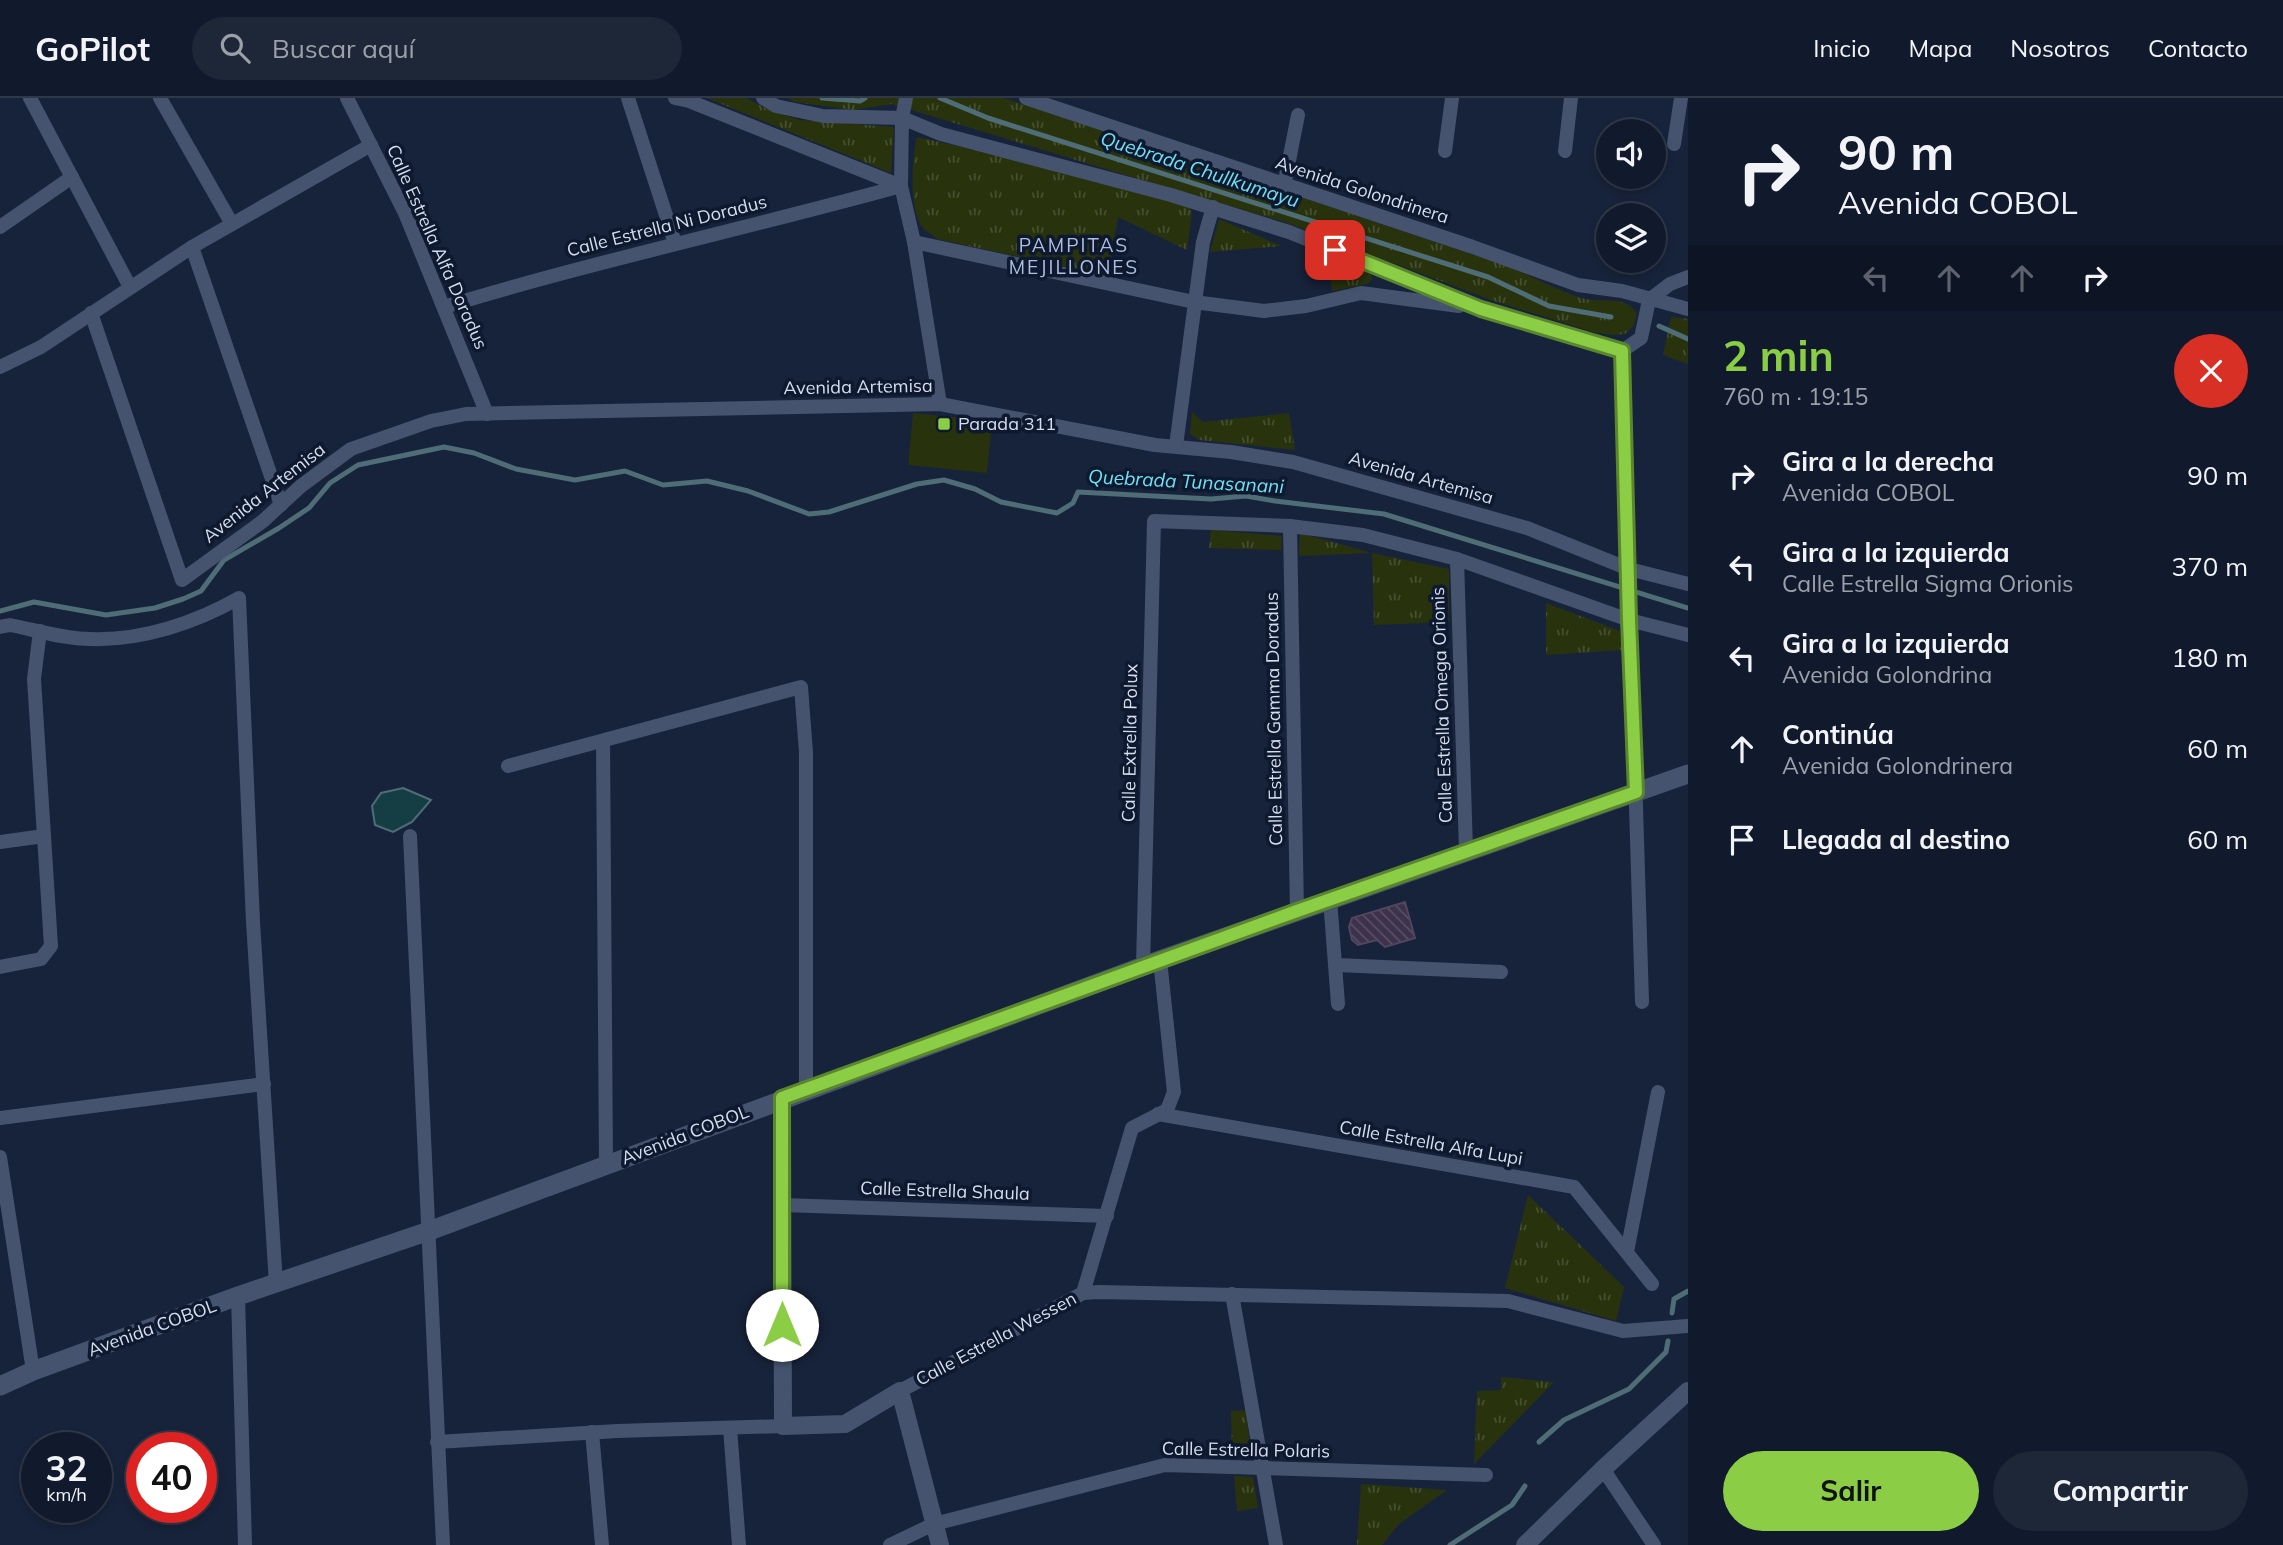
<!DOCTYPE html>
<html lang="es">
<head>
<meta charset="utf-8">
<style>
  :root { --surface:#111a2c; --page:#1e2738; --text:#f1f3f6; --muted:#9ca1a9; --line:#303848; --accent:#8bce46 }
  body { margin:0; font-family:Mulish,sans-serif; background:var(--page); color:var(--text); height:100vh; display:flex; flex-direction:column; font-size:26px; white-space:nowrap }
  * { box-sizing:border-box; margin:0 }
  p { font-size:23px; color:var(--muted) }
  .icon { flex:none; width:38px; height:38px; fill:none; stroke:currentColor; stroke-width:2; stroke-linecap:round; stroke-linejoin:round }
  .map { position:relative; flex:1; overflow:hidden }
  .drawer { display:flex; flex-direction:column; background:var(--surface); width:595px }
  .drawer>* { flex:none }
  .guide { background:#111a2c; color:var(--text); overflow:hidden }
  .fabs { position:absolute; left:1596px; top:21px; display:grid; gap:14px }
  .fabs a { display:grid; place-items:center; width:70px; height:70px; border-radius:50%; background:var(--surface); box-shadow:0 4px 10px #0003,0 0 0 2px var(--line); font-size:35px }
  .speed { position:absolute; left:21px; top:1334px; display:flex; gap:14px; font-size:35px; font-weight:700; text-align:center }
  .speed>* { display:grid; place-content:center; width:91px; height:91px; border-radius:50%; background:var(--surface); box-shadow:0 4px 10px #0003,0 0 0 2px var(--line); line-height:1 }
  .speed small { font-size:18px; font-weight:400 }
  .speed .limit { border:10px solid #d22; background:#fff; color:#111 }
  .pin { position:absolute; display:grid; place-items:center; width:60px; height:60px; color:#fff; margin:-30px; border-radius:14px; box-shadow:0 4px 10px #0006 }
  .me { position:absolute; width:77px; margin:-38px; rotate:0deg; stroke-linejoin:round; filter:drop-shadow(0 0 5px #0008) }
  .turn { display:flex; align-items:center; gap:24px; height:147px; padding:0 35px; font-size:32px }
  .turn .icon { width:91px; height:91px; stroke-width:2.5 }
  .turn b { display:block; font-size:49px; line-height:60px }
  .lanes { display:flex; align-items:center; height:66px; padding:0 35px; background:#0003; justify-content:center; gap:35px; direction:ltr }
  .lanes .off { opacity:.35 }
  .round { display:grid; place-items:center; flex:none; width:74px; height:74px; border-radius:37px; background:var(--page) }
  .headline { display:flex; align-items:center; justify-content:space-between; height:119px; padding:0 35px }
  h1 { font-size:42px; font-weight:700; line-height:52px; color:var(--accent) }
  .cta { display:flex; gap:14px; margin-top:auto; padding:14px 35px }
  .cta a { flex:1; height:80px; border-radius:42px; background:var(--accent); color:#111; font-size:28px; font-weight:700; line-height:80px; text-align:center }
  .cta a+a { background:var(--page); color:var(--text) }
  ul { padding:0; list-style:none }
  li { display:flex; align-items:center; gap:21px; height:91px; padding:0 35px }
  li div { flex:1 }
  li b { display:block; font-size:26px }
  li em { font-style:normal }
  header { display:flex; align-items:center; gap:42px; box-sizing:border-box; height:98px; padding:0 35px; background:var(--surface); border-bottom:2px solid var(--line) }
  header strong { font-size:33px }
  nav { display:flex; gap:38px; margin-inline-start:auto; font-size:24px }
  .search { width:490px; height:63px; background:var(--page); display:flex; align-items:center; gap:18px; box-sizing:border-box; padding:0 24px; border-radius:38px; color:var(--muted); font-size:26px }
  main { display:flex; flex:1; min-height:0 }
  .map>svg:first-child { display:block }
  .grass { fill:url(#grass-tufts) }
  .pitch { fill:#28330e }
  .water { fill:#143d44; stroke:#4e6d77; stroke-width:2 }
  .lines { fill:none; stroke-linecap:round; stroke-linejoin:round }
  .stream { stroke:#4e6d77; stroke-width:5 }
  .building { fill:url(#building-back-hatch); stroke:#514560; stroke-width:2 }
  .minor { stroke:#45536e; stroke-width:14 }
  .tertiary { stroke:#45536e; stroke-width:18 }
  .secondary { stroke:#45536e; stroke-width:19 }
  .route-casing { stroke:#5a862e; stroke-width:18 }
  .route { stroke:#8bce46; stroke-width:12 }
  .poi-dot { fill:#8bce46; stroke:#0e1930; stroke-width:2.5 }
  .labels { text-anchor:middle; stroke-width:7; stroke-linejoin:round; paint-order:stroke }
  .street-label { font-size:18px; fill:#d5deee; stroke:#0e1930 }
  .poi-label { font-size:18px; fill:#d5deee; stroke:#0e1930; text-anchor:start }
  .water-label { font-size:19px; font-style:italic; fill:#6fe1f4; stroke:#0e1930 }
  .neighbourhood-label { font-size:19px; letter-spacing:2px; fill:#afbfde; stroke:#0e1930 }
</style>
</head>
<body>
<header>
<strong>GoPilot</strong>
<div class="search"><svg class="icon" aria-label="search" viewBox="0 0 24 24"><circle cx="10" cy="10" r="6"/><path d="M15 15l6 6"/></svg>Buscar aquí</div>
<nav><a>Inicio</a><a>Mapa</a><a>Nosotros</a><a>Contacto</a></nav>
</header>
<main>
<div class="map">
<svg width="1688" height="1447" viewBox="0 0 1688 1447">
  <defs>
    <pattern id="grass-tufts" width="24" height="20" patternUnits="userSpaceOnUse" patternTransform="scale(1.75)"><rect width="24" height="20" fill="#28330e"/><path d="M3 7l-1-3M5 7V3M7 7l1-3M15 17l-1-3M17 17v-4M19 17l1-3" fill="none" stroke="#465031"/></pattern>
    <pattern id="building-back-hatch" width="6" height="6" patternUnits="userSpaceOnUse" patternTransform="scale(1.75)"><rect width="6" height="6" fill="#3d324c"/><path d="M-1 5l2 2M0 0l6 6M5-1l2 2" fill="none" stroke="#584f66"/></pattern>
  </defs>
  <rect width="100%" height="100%" fill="#17233a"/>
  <!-- grass -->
  <g class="grass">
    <polygon points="707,0 746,0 771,13 800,22 894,29 891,75"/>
    <path d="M788 0H1004L1507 168C1529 177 1563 195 1585 201 1605 205 1624 197 1637 215L1634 227 1625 236 1613 237 1593 234 1491 202 1285 124 1188 96 892 6 853 12 795 4Z"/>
    <path d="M917 39 1003 58 1189 109 1192 115 1187 152 1118 119 1108 178 937 141C933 137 927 134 924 131 908 114 912 59 917 39Z"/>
    <polygon points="1219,121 1281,148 1210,154"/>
    <polygon points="1329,158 1368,174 1373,181 1367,186 1332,193"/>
    <polygon points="1671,219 1688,221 1688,266 1663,257"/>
    <polygon points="1192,314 1203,324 1289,315 1295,352 1199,342 1190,336"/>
    <polygon points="1211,432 1282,438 1281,452 1209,450"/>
    <polygon points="1300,435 1372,455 1449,471 1449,524 1374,527 1372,455 1299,458"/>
    <polygon points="1546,505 1620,533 1622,552 1546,557"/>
    <polygon points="1528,1097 1624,1189 1616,1223 1505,1190"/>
    <polygon points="1501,1279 1554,1284 1474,1366 1477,1293 1501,1292"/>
    <polygon points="1245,1312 1252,1359 1232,1357 1231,1313"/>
    <polygon points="1234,1378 1253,1379 1258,1410 1237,1413"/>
    <polygon points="1361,1386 1447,1392 1399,1426 1382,1447 1357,1447"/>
  </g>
  <!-- pitch -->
  <polygon class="pitch" points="913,315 992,323 987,375 908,367"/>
  <!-- water -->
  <polygon class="water" points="403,690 431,702 412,724 393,734 375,727 372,708 381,695"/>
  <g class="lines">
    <!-- stream -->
    <g class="stream">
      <polyline points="822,0 860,3 865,0"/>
      <polyline points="940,0 988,20 1488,179 1549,208 1611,219"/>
      <polyline points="1659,228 1688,241"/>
      <polyline points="0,513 34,504 106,517 155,510 183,501 201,493 224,462 279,430 309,410 330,385 358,367 444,349 474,355 516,371 575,382 625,373 663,387 707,383 748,393 809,416 829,414 917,386 944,382 975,391 1001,404 1057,415 1073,405 1078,394 1211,401 1246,398 1275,403 1384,416 1688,510"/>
      <polyline points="1672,1215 1674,1201 1688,1193"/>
      <polyline points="1539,1344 1564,1322 1629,1291 1666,1254 1668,1243"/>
      <polyline points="1450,1447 1512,1407 1525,1388"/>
    </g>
  </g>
  <!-- building -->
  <polygon class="building" points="1405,804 1415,840 1385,849 1377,842 1358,847 1352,842 1349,829 1352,820"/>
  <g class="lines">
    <!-- minor -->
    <g class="minor">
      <polyline points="30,0 130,189"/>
      <polyline points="160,0 232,126"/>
      <polyline points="347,0 405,115 487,316"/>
      <polyline points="628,0 675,145"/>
      <polyline points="675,0 689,3 901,88"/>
      <polyline points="763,0 776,8 823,18 902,20 941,36 1171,97 1289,134 1481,211 1622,253"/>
      <polyline points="906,0 902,20 901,88 914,144 940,306"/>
      <polyline points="1026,0 1473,149 1578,187 1622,193 1688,211"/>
      <polyline points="1674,46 1681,0"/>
      <polyline points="1445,53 1452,0"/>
      <polyline points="1565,53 1571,0"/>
      <polyline points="1284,88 1298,17"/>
      <polyline points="0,129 72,79"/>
      <polyline points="914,144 1194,204 1264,213 1306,208 1361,195 1459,208"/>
      <polyline points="192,149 281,407"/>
      <path d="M444 209C595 163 749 130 901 88"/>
      <polyline points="91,215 182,482 263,423 301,388 351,351 431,323 466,316 940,306 1155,347 1231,354 1293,364 1527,430 1629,471 1688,486"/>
      <polyline points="1622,253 1642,904"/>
      <polyline points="1622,253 1641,240 1649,202 1670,186 1688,179"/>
      <polyline points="0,269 41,249 192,149 371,47"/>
      <polyline points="1176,348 1203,144 1213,109"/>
      <polyline points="1290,428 1297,813"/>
      <polyline points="1457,461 1466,753"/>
      <path d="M0 529 10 527C36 532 64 541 90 541 141 543 195 525 239 500L253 824 276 1186"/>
      <polyline points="603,643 606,1066"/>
      <polyline points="508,668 801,589 806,654 806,992"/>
      <polyline points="410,738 443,1447"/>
      <polyline points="0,744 44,738"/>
      <polyline points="1330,801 1338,906"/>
      <polyline points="1336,867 1501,874"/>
      <polyline points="0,869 41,861 51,848 34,581 40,533"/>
      <polyline points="1143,869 1154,423 1290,428 1363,437 1457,461 1629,522 1688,537"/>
      <polyline points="1158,1016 1574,1089 1652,1186"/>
      <polyline points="0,1020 264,986"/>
      <polyline points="0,1059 33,1273"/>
      <polyline points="782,1107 1107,1118"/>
      <polyline points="1627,1154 1658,994"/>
      <polyline points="1083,1195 1132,1030 1167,1012 1174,994 1160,862"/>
      <polyline points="1232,1196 1276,1447"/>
      <polyline points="238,1198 245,1447"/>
      <polyline points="900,1293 1083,1195 1099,1194 1508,1203 1623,1233 1688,1228"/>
      <polyline points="730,1330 739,1447"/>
      <polyline points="592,1334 602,1447"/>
      <polyline points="437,1344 617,1333 783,1328"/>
      <polyline points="1603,1371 1654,1447"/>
      <polyline points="890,1447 934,1426 1165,1367 1486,1377"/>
    </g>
    <!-- tertiary -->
    <g class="tertiary">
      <polyline points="782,1001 783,1328 845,1326 900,1293 940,1447"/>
      <polyline points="1525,1447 1603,1371 1688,1293"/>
    </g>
    <!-- secondary -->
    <polyline class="secondary" points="0,1288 33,1273 238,1198 429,1133 1160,862 1688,676"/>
  </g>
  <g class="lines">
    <defs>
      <polyline id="route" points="782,1227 782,1000 1297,813 1636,694 1629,522 1622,253 1481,211 1335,152"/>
    </defs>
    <!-- route casing -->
    <use href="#route" class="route-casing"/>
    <!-- route -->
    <use href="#route" class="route"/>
  </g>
  <!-- markers -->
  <rect class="poi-dot" x="937" y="319" width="14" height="14" rx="3.5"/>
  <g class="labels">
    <!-- street labels -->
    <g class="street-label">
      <text transform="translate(1362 92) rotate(18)" y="6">Avenida Golondrinera</text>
      <text transform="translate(667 128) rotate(-14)" y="6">Calle Estrella Ni Doradus</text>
      <text transform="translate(437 149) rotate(66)" y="6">Calle Estrella Alfa Doradus</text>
      <text transform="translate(858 289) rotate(-1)" y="6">Avenida Artemisa</text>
      <text transform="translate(1421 380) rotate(16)" y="6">Avenida Artemisa</text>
      <text transform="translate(264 395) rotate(-38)" y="6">Avenida Artemisa</text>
      <text transform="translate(1442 607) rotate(-92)" y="6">Calle Estrella Omega Orionis</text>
      <text transform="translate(1274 621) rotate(-91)" y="6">Calle Estrella Gamma Doradus</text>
      <text transform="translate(1130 645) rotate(-89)" y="6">Calle Extrella Polux</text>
      <text transform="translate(685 1037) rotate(-21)" y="6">Avenida COBOL</text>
      <text transform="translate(1431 1045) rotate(10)" y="6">Calle Estrella Alfa Lupi</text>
      <text transform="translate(945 1093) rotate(2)" y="6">Calle Estrella Shaula</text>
      <text transform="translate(152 1230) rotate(-20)" y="6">Avenida COBOL</text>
      <text transform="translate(996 1241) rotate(-28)" y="6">Calle Estrella Wessen</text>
      <text transform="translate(1246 1352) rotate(1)" y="6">Calle Estrella Polaris</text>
    </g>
    <!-- poi labels -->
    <g class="poi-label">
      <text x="958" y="332">Parada 311</text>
    </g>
    <!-- water labels -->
    <g class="water-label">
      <text transform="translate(1200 71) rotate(18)" y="7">Quebrada Chullkumayu</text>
      <text transform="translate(1186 383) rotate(3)" y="7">Quebrada Tunasanani</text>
    </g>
    <!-- neighbourhood labels -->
    <g class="neighbourhood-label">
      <text x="1074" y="154">PAMPITAS<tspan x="1074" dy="22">MEJILLONES</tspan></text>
    </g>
  </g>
</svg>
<div class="fabs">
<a><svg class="icon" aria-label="sound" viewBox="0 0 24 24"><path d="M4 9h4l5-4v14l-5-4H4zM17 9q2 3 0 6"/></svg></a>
<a><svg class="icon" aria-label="layers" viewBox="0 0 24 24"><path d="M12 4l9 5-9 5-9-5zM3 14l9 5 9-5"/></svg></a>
</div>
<div class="speed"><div>32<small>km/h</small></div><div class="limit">40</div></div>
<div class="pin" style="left:1335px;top:152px;background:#d93025"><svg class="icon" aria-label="arrive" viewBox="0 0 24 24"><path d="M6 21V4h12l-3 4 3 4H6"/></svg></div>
<svg class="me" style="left:782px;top:1227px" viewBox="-20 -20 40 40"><circle r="19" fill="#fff"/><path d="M0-13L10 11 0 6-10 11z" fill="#8bce46"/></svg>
</div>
<section class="drawer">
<div class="guide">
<div class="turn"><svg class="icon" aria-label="right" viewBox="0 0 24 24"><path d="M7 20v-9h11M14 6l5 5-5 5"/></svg><div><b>90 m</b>Avenida COBOL</div></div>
<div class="lanes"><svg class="icon off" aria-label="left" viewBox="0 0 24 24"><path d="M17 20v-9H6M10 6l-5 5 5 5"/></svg><svg class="icon off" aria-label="ahead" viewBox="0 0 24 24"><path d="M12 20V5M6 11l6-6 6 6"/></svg><svg class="icon off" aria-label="ahead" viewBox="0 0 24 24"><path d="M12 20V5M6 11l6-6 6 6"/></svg><svg class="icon" aria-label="right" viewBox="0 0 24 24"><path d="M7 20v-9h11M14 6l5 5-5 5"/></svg></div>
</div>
<div class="headline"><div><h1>2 min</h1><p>760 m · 19:15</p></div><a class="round" style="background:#d93025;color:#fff"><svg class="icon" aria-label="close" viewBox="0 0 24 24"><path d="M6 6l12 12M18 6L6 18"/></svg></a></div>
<ul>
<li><svg class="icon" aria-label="right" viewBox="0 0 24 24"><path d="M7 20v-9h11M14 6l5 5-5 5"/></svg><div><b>Gira a la derecha</b><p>Avenida COBOL</p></div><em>90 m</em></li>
<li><svg class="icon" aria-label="left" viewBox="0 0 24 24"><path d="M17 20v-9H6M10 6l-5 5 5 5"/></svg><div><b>Gira a la izquierda</b><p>Calle Estrella Sigma Orionis</p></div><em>370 m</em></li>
<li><svg class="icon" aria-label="left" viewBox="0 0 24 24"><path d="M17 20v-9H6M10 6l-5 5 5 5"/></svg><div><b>Gira a la izquierda</b><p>Avenida Golondrina</p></div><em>180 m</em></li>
<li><svg class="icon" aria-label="ahead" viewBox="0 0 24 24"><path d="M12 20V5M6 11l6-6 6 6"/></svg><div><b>Continúa</b><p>Avenida Golondrinera</p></div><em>60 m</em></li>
<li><svg class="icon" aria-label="arrive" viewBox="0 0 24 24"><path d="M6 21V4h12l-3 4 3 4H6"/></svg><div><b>Llegada al destino</b></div><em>60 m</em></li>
</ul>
<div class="cta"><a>Salir</a><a>Compartir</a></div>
</section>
</main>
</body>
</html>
